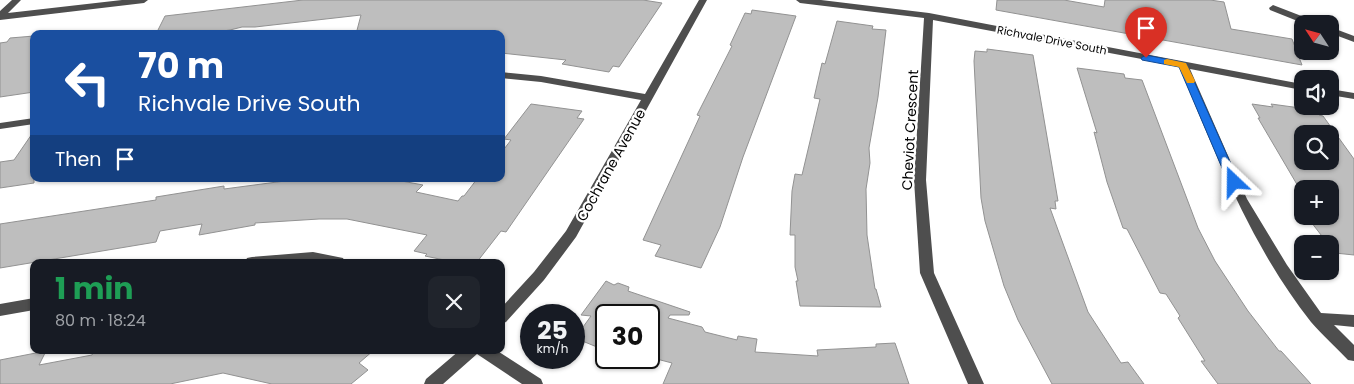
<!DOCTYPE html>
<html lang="en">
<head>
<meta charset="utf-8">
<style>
  :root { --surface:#171b24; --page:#20242c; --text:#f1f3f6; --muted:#9ea1a6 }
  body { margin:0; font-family:Poppins,sans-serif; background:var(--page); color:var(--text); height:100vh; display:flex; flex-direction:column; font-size:19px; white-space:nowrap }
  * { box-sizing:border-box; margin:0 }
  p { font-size:16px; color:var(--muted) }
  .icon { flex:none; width:28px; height:28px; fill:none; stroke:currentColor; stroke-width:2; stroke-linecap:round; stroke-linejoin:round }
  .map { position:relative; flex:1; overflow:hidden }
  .sheet { position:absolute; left:30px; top:259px; width:475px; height:95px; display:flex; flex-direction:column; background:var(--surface); border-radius:10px; box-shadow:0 1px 4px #0004 }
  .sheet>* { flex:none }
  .hud { position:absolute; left:30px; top:30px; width:475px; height:152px; border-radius:10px; box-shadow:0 1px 4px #0004; background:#1a4fa0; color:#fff; overflow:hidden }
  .needle { width:32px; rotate:306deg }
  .fabs { position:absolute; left:1294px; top:15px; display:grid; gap:10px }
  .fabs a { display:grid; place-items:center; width:45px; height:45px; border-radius:10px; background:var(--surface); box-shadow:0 1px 4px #0004; font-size:25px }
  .speed { position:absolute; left:520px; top:304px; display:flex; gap:10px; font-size:25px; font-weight:700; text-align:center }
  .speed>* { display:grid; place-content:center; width:65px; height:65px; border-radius:50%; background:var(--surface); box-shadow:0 1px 4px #0004; line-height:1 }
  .speed small { font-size:12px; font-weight:400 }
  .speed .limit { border:2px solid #111; border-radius:8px; background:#fff; color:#111 }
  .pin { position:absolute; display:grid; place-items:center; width:42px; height:42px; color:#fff; margin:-51px -21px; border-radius:50% 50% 50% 0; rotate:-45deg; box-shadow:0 0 5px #0007 }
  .pin .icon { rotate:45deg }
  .me { position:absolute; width:55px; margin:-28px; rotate:337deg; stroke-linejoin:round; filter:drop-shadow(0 0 4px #0008) }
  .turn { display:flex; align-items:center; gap:18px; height:105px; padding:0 25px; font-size:22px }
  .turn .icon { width:65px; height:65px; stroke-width:2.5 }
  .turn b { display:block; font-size:35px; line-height:42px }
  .then { display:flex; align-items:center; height:48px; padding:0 25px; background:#0003; gap:10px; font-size:19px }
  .round { display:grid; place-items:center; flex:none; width:52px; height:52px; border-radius:10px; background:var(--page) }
  .overview { display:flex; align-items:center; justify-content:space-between; height:85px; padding:0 25px }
  h1 { font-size:30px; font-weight:700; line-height:38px; color:#1e9e55 }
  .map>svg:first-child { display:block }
  .building { fill:#bebebe; stroke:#929292; fill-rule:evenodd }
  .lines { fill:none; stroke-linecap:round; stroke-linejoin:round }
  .minor { fill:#4e4e4e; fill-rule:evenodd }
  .route { fill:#1a73e8; stroke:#114b97 }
  .slow { fill:#f59e0b }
  .labels { text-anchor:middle; stroke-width:4.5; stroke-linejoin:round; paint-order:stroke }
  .far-street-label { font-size:11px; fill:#000; stroke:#fff }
  .street-label { font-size:14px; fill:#000; stroke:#fff }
</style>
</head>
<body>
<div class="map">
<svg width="1354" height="384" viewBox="0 0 1354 384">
  <rect width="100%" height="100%" fill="#fff"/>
  <!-- building -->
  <g class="building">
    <polygon points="303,0 643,0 662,3 619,67 613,66 609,72 562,64 566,60 501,53 501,34 356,34 361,15 255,27 242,27 230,30 201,34 156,34 165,16"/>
    <polygon points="997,0 1064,0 1104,7 1105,0 1210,0 1224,2 1231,29 1292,39 1302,65 996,10"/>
    <polygon points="752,10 796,16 743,157 720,227 701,268 655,256 661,245 643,240 700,116 697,115 732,46 730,45 745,13 751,14"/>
    <polygon points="837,21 873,26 872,29 886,30 878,97 869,148 870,163 866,189 867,235 875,289 876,289 881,307 800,306 796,281 798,281 795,267 795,235 790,235 792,191 795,174 802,175 820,99 814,98 822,63 825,64"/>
    <polygon points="34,36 34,92 0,97 0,43 7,42 10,38"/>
    <polygon points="987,49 1033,55 1058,201 1055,201 1056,209 1050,208 1088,312 1121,363 1128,362 1144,384 1052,384 1018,320 1004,286 985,221 981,198 974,61 975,51 987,52"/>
    <polygon points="1077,68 1124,74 1125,78 1142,80 1198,228 1215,261 1248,311 1279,351 1281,351 1311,384 1218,384 1201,361 1205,361 1178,318 1180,316 1166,294 1160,293 1127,229 1123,228 1107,182 1094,132 1097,133"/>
    <polygon points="531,104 582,111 577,118 584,119 506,232 501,231 477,262 454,262 425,256 427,254 414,251 427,235 347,219 319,219 255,223 255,225 199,235 202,224 160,231 156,242 0,268 0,224 156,200 156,197 224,186 224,189 300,179 391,179 423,185 416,192 458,201 462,196 464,196 477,179 501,179 501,153 511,140 504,139"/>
    <path d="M1252 104 1273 107 1271 104 1315 110 1319 115 1323 116 1354 159V255L1335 253 1330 244H1328L1308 218 1317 219 1316 216H1330V189H1302V193L1258 118H1260ZM1302 134H1330V161H1302Z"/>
    <polygon points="34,131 34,183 0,188 0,162 14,160"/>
    <polygon points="606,281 614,285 618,283 629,287 628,291 690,312 689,315 670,315 668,318 702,327 705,332 737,340 738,336 757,339 755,352 818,356 817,350 876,347 876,344 895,343 909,384 663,384 672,363 649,357 649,315 606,315 606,333 597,347 575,338 591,316 581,315"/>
    <polygon points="94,350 374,350 359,363 368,370 351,384 272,384 223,373 170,384 0,384 0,360 46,351 39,365 92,355"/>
  </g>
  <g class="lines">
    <!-- minor -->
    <g class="minor">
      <polygon points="12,0 21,0 8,13 122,0 148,0 144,3 0,20 0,11"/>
      <polygon points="699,0 707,0 576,237 544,280 506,322 501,324 501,308 534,272 566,231 641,100 541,82 501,78 501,72 541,76 645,94"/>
      <path d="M796 0H821L929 13 1302 84V90L1190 69 1247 199 1287 265 1321 313 1354 315V327L1334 325 1354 345V361L1348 360C1336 347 1322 335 1311 322 1251 246 1216 155 1179 66L933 20 926 180 934 273 984 384H968L920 273 914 180 924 18 800 3Z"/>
      <polygon points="1273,5 1317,22 1318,24 1305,24 1270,10 1269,8"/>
      <polygon points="1330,27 1354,36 1354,42 1330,33"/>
      <polygon points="1330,89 1354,93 1354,99 1330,95"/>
      <polygon points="34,118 34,124 0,129 0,123"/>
      <polygon points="313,252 343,258 345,262 245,262 247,258 252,257"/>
      <polygon points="34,298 34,310 0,316 0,304"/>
      <polygon points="460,350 496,350 541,379 543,384 522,384 477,354 443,384 424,384 426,379"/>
    </g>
  </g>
  <!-- route -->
  <polygon class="route" points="1146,55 1186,63 1239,182 1238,184 1234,185 1228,182 1179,67 1142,60 1141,58"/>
  <!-- slow -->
  <polygon class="slow" points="1167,59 1186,63 1195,81 1194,83 1187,83 1179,67 1164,64 1164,60"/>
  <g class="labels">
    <!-- far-street labels -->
    <g class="far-street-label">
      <text transform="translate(1052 40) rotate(11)" y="4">Richvale Drive South</text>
    </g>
    <!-- street labels -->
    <g class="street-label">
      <text transform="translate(910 130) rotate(-87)" y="5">Cheviot Crescent</text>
      <text transform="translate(611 165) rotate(-61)" y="5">Cochrane Avenue</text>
    </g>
  </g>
</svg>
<div class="fabs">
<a><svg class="needle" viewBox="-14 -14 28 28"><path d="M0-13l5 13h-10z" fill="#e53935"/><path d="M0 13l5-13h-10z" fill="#9ea1a6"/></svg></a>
<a><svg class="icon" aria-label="sound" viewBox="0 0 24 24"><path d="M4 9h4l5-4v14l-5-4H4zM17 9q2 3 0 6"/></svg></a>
<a><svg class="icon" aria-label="search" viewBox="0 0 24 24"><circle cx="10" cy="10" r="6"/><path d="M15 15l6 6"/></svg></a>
<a>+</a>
<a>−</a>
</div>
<div class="speed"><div>25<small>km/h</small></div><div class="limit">30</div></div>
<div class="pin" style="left:1146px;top:58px;background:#d93025"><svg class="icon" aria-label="arrive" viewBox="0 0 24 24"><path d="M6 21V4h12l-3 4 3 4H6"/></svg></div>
<svg class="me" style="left:1234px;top:182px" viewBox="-20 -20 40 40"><path d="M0-17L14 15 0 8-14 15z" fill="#1a73e8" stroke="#fff" stroke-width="4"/></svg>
<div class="hud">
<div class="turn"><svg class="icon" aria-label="left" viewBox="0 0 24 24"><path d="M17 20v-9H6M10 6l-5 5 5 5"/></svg><div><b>70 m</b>Richvale Drive South</div></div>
<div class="then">Then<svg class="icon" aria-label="arrive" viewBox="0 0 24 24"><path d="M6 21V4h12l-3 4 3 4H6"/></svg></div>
</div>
<section class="sheet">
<div class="overview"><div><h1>1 min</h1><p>80 m · 18:24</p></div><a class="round"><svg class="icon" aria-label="close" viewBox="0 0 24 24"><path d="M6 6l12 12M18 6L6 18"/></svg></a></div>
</section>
</div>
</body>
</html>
